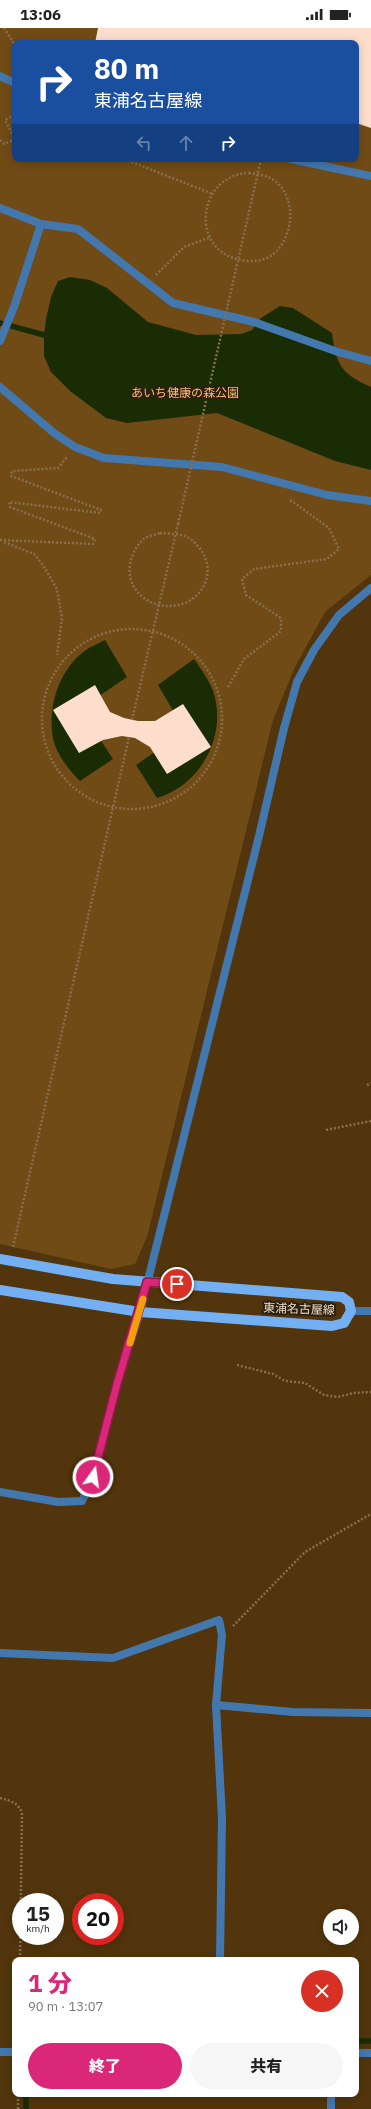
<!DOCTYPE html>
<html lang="ja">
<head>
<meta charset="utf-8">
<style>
  :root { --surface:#fff; --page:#f6f6f6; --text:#222; --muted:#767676; --accent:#db2777 }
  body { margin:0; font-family:"IBM Plex Sans","Noto Sans JP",sans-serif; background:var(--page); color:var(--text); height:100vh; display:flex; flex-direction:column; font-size:15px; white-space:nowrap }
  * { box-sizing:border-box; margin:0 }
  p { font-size:13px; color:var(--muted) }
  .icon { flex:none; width:22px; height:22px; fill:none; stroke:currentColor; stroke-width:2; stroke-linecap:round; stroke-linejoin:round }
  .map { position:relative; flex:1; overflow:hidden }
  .sheet { position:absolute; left:12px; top:1929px; width:347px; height:140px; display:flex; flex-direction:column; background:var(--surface); border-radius:8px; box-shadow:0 2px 10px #0003 }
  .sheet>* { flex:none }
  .guide { position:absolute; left:12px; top:12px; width:347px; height:122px; border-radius:8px; box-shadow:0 2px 10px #0003; background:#1a4fa0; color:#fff; overflow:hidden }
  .controls { position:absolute; left:323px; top:1881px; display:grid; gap:8px }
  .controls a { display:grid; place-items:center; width:36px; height:36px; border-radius:50%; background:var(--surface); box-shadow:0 2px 10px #0003; font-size:20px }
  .speed { position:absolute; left:12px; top:1865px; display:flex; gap:8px; font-size:20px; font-weight:700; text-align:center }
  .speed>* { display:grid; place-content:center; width:52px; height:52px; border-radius:50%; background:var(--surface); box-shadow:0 2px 10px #0003; line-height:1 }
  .speed small { font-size:10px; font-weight:400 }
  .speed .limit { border:6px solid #d22; background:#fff; color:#111 }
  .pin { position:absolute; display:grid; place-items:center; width:34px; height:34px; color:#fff; margin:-17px; border:2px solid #fff; border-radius:50%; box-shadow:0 1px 4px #0007 }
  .me { position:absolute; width:44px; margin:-22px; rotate:14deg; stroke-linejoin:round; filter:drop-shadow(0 0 3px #0008) }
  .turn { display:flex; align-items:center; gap:14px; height:84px; padding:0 16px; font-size:18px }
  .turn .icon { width:52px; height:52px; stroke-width:2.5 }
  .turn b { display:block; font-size:28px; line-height:34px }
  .lanes { display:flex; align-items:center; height:38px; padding:0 16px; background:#0003; justify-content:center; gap:20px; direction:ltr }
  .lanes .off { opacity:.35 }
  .round { display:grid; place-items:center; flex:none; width:42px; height:42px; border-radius:21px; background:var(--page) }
  .headline { display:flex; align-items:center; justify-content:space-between; height:68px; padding:0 16px }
  h1 { font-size:24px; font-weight:800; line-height:30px; color:var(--accent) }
  .primary-button { display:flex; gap:8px; margin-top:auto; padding:8px 16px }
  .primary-button a { flex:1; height:46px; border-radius:24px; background:var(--accent); color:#fff; font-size:16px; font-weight:800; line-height:46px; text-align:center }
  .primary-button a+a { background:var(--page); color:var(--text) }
  .status { display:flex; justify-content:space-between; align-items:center; height:28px; padding:0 20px; background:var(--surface); direction:ltr }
  .status svg { height:11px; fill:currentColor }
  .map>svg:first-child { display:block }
  .green { fill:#714b15; fill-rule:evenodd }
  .water { fill:#192c03 }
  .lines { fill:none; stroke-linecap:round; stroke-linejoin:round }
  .stream { stroke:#192c03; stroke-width:5.5 }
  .building { fill:#fddecd }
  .path { stroke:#886f4d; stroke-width:2.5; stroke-dasharray:2 2; stroke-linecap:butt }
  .service { stroke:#4378af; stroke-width:8 }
  .pedestrian { stroke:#4378af; stroke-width:8 }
  .minor { stroke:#4378af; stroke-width:8 }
  .tertiary { stroke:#4378af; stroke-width:8 }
  .primary { stroke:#72b0f3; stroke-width:10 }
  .path-bridge { stroke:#886f4d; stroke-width:2.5; stroke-dasharray:2 2; stroke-linecap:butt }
  .route-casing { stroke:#8e194d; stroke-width:10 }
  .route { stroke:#db2777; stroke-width:7 }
  .slow { stroke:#f59e0b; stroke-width:7 }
  .labels { text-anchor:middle; stroke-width:4; stroke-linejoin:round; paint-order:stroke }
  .park-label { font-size:12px; fill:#fcbd6f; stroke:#2d2010 }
  .street-label { font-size:12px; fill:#eedcc7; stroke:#2d2010 }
</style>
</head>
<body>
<div class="status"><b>13:06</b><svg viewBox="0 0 49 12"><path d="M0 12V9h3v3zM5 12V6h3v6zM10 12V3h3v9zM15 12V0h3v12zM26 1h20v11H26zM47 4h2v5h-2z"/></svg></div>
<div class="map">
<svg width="371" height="2081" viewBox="0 0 371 2081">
  <rect width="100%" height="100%" fill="#52350c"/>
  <!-- green -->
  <path class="green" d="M0 0H371V547L325 584 294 641 273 692 147 1209 135 1236 111 1241 0 1216ZM15 15H356V131H15Z"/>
  <!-- water -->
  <g class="water">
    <path d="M70 249 90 252 107 260 148 294 196 307 241 306 252 302 261 290 280 278 293 280 332 305C336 336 341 346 371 359V442L335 433 217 385 127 395 106 390 70 363 51 344 44 328V307L46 291 51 269 58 253Z"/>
    <path d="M105 612 127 649 80 681 113 731 80 753C67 740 53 722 52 703 49 672 62 637 89 620 94 617 100 615 105 612Z"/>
    <path d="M194 631C201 641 209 652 213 663 228 707 201 757 157 770L136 737 185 703 158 657Z"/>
  </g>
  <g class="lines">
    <!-- stream -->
    <g class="stream">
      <polyline points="0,295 44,307"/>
      <polyline points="356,2013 371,2013"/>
      <polyline points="26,2081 26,2066"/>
    </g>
  </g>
  <!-- building -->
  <g class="building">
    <polygon points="98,0 371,0 371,100 356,95 356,15 95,15"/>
    <polygon points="95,657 110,684 124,690 138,693 155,693 183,676 211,719 167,746 150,719 135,710 122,708 103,712 79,725 53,682"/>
  </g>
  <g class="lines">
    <!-- path -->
    <g class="path">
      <polyline points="4,0 15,17"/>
      <polyline points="0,112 4,116 15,111 5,92 12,88 15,90"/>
      <polyline points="124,131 213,166"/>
      <path d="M249 145C256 146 264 147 270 150 305 168 292 235 251 233 188 232 194 147 249 145Z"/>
      <polyline points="156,247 184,219 211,209"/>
      <polyline points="234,250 261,131"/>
      <path d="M160 505C168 506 179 505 187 509 208 521 215 548 198 566 183 583 150 582 136 562 124 546 130 522 145 510 149 508 155 507 160 505Z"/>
      <polyline points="0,512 93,516 95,511 10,479 9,474 100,485 101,482 11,448 12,443 58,440 67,429"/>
      <polyline points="4,514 34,526 43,537 57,561 62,590 57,627"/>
      <circle cx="132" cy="691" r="90"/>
      <polyline points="228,659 244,631 281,603 281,590 246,567 242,551 254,541 327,531 339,521 329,500 289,471"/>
      <polyline points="132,692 178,496"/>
      <polyline points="367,1057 371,1055"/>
      <polyline points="326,1102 371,1093"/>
      <polyline points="13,1219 129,709"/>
      <polyline points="237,1337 273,1346 285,1353 305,1355 324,1367 338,1369 353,1365 371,1364"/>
      <polyline points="233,1598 305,1524 371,1486"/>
      <path d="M0 1770C10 1773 18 1774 22 1785L20 1932"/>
      <polyline points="18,2081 18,2066"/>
    </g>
    <!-- service -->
    <polyline class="service" points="0,1464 58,1474 82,1473 93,1449 117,1356 140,1284"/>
    <!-- pedestrian -->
    <g class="pedestrian">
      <polyline points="0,48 15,55"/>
      <polyline points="291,131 371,148"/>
      <polyline points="0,180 41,196 78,201 173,275 254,294 338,324 371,333"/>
      <polyline points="0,313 14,279 41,196"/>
      <polyline points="0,359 54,405 75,419 104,430 222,439 327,467 371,473"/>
    </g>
    <!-- minor -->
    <g class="minor">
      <polyline points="351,1283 371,1283"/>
      <polyline points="0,1625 113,1630 219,1592 222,1607 216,1677 222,1790 220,1932"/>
      <polyline points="216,1677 293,1684 371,1685"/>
      <polyline points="0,2024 15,2024"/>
      <polyline points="356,2025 371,2025"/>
      <polyline points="331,2066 331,2081"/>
    </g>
    <!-- tertiary -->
    <polyline class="tertiary" points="140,1284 259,808 284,700 297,654 314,622 339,587 371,560"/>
    <!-- primary -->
    <polyline class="primary" points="0,1231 113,1251 342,1269 349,1274 351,1283 344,1295 332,1298 140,1284 0,1262"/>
    <!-- path-bridge -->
    <polyline class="path-bridge" points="178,496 234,250"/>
  </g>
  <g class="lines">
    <defs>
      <polyline id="route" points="93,1449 117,1356 147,1254 177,1256"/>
    </defs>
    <!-- route casing -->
    <use href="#route" class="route-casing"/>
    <!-- route -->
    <use href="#route" class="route"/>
    <!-- slow -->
    <polyline class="slow" points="130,1315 143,1271"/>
  </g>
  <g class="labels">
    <!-- park labels -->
    <g class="park-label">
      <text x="185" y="369">あいち健康の森公園</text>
    </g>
    <!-- street labels -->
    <g class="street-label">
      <text transform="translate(299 1281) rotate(2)" y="4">東浦名古屋線</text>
    </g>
  </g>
</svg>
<div class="controls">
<a><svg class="icon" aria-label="sound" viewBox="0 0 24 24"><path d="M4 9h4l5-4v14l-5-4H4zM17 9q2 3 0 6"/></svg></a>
</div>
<div class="speed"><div>15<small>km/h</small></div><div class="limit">20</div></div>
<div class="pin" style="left:177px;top:1256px;background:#d93025"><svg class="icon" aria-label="arrive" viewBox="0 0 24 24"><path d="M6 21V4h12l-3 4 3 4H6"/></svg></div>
<svg class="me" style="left:93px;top:1449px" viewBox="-20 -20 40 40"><circle r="17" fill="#db2777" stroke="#fff" stroke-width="3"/><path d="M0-11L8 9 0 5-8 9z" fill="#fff"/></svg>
<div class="guide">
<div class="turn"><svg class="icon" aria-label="right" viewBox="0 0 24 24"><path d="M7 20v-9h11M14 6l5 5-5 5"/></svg><div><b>80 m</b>東浦名古屋線</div></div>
<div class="lanes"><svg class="icon off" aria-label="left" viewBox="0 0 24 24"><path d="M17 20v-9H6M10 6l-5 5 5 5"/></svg><svg class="icon off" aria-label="ahead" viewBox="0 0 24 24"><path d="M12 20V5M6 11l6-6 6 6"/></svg><svg class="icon" aria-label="right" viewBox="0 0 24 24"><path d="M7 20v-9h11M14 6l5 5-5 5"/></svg></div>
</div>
<section class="sheet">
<div class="headline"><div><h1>1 分</h1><p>90 m · 13:07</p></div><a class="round" style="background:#d93025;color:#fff"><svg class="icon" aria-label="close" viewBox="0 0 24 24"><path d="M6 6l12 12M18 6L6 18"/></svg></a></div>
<div class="primary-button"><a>終了</a><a>共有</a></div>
</section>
</div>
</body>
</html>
